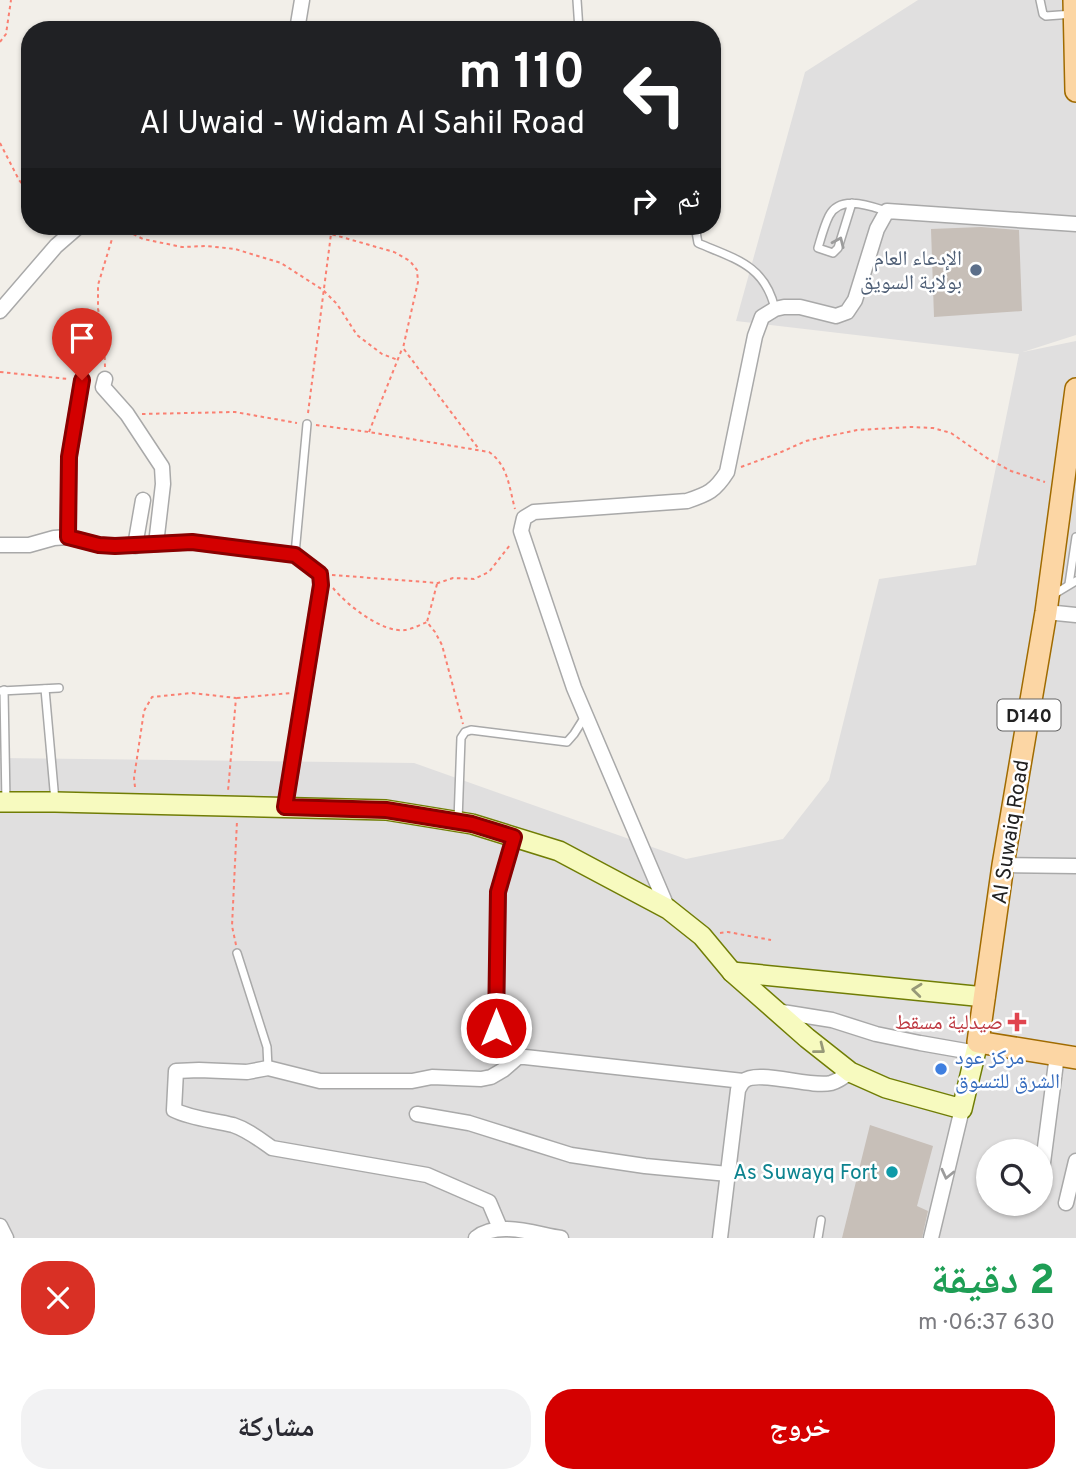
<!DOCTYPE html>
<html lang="ar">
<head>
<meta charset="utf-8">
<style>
  :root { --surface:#fff; --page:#f2f2f3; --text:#2b2b33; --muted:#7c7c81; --accent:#d40000 }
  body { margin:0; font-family:Overpass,"Noto Naskh Arabic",sans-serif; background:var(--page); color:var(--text); direction:rtl; height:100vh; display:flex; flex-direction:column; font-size:26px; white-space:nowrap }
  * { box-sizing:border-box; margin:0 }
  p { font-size:23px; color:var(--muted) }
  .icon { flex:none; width:38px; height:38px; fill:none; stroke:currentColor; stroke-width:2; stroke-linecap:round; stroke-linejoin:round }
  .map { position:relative; height:1238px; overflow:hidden; direction:ltr }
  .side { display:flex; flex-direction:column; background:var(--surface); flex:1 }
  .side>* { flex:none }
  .top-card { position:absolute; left:21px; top:21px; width:700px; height:214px; border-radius:28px; box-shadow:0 2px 5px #0004; direction:rtl; background:#202124; color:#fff; overflow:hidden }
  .buttons { position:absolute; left:976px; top:1139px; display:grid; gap:14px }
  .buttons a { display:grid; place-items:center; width:77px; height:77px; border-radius:50%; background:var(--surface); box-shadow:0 2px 5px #0004; font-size:35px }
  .pin { position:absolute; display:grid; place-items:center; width:60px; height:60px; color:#fff; margin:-72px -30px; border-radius:50% 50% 50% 0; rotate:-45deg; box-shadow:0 0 7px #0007 }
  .pin .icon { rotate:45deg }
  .me { position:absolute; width:77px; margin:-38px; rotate:0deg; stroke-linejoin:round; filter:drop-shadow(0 0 5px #0008) }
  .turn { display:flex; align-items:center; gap:24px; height:147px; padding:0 21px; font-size:32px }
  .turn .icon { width:91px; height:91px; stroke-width:2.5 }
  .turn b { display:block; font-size:49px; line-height:60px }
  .then { display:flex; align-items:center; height:66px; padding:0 21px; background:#0003; gap:14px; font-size:26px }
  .round { display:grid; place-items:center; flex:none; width:74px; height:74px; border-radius:28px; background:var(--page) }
  .summary { display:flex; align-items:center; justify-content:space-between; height:119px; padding:0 21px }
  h1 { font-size:42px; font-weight:800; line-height:52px; color:#1e9e55 }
  .primary-button { display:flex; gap:14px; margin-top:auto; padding:14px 21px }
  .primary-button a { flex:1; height:80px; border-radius:28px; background:var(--accent); color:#fff; font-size:28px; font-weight:800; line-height:80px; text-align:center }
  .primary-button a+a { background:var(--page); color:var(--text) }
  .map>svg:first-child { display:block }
  .residential { fill:#e0dfdf; fill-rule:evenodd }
  .building { fill:#c7bfb8 }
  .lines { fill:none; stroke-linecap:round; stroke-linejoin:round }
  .lane-casing { stroke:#a9a9a9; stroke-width:10 }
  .street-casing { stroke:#a9a9a9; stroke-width:17 }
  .secondary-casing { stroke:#707d05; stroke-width:22 }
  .primary-casing { stroke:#a06b00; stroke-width:24 }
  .path { stroke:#fa8072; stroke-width:2; stroke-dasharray:3.5 3.5; stroke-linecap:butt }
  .lane { stroke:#fff; stroke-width:7 }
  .street { stroke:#fff; stroke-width:14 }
  .secondary { stroke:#f7fabf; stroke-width:19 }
  .primary { stroke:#fcd6a4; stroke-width:21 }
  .oneway { stroke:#9c9c9c }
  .oneway2 { stroke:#979978 }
  .route-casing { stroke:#8a0000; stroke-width:18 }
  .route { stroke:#d40000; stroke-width:12 }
  .service-dot { fill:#5c6f8a; stroke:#fff; stroke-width:2.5 }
  .health-dot { fill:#e0444e; stroke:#fff; stroke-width:2.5 }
  .shop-dot { fill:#3f7fe0; stroke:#fff; stroke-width:2.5 }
  .culture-dot { fill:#0f9aa8; stroke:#fff; stroke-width:2.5 }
  .labels { text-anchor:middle; stroke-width:5; stroke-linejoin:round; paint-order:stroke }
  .shield { fill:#fff; stroke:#646464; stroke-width:2 }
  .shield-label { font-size:19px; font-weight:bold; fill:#222 }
  .service-label { font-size:21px; fill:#4e5e75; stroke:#fff; text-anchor:end }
  .street-label { font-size:21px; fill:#222; stroke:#fff }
  .health-label { font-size:21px; fill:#be3a42; stroke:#fff; text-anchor:end }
  .shop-label { font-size:21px; fill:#366cbe; stroke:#fff; text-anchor:start }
  .culture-label { font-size:21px; fill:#0d838f; stroke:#fff; text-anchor:end }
</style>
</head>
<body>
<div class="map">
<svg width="1076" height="1238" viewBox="0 0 1076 1238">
  <rect width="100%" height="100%" fill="#f2efe9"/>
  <!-- residential -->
  <path class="residential" d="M918 0H1076V335L1023 352 1076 341V1238H0V758L414 763 686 859 783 839 829 780 879 579 976 565 1019 354 736 321 805 72ZM989 1152H1041V1204H989Z"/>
  <!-- building -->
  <g class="building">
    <polygon points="981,227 1019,230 1022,311 934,317 931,229"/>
    <polygon points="870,1125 933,1146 917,1206 928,1211 922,1238 842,1238"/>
  </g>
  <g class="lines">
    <defs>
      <g id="lane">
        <polyline points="577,0 579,30"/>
        <polyline points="1040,0 1043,14 1046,16 1073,14"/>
        <path d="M852 203 838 248 833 253 818 248C821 238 824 226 829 216 840 194 870 206 886 211"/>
        <path d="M695 226 698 243C735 259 765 265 775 309"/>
        <polyline points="295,554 307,424"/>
        <polyline points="1069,584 1076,537"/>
        <polyline points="1051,596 1076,581"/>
        <polyline points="45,689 55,801"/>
        <polyline points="4,690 6,802"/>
        <polyline points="1,691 59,688"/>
        <polyline points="458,821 461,738 465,732 471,730 567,742 574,734 586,715"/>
        <polyline points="237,953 267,1047 268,1068"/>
        <polyline points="818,1238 821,1220"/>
      </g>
      <g id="street">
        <polyline points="297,30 302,0"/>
        <polyline points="112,226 116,226"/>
        <polyline points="0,311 56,246 79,226"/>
        <polyline points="105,379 103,387 127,414 162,467 163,484 156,544"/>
        <polyline points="68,537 69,457 82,380"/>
        <polyline points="0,545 29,545 54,538 68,537 99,545 115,546 192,542 295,555 320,574 321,585 285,808"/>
        <polyline points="135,546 143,500"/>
        <polyline points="1046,612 1076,615"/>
        <polyline points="1003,865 1076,866"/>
        <path d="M668 909 574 688 521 531 524 518 534 512 687 501C708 494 715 491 727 472L755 336 762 317 775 309 784 307H800L836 316 847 312 855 300 877 229 887 211 1076 224"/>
        <polyline points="776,1011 832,1020 876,1034 920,1043 977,1053"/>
        <polyline points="510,1063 507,1030 496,1028 498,892 514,837"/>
        <polyline points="417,1114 469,1123 571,1155 645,1166 728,1174"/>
        <polyline points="1041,1178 1057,1055"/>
        <polyline points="1066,1203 1076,1161"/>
        <polyline points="0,1226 6,1238"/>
        <path d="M500 1228 489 1202 427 1175 272 1148C259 1139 248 1130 233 1125 214 1120 192 1119 174 1110L176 1071 199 1070 247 1072 268 1068 320 1081H412L432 1077 481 1079 491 1077 503 1070 518 1057H525L743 1081"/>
        <path d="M476 1238C498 1220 535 1234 561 1238"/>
        <path d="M720 1238 738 1090C739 1088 742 1082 744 1081 757 1069 810 1088 831 1083 838 1081 845 1076 850 1072"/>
        <polyline points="931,1238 962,1109"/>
      </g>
      <g id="secondary">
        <polyline points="0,802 55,802 386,810 472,824 559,851 668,909 702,936 732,972 807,1038 850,1072 886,1088 962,1109 978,1042"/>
        <polyline points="732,972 985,997"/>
      </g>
      <g id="primary">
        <polyline points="1074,0 1076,91"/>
        <polyline points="1076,389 1046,612 1003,865 978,1042 1076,1058"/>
      </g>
    </defs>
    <!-- lane casing -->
    <use href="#lane" class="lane-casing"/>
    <!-- street casing -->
    <use href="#street" class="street-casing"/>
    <!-- secondary casing -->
    <use href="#secondary" class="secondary-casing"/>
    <!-- primary casing -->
    <use href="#primary" class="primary-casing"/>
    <!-- path -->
    <g class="path">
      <polyline points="0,42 6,34 11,0"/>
      <polyline points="0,143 19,180 30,193"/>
      <polyline points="127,231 143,239 182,247 207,246 235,249 281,263 323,290 337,304 357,335 382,354 398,360"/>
      <polyline points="105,367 104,333 98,309 98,285 112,239"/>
      <polyline points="0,372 68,379"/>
      <polyline points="308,413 331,234 394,252 410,261 417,270 418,282 403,348 478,448"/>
      <polyline points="142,414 235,412 297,423"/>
      <path d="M316 425 369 432 489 452C508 465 509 487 515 509"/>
      <polyline points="369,432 402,349"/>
      <polyline points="741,467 779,453 806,441 857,430 911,427 933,428 951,433 987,458 1011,471 1045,482"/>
      <polyline points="332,575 438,583 453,578 474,579 489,572 510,545"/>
      <polyline points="437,584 427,622 435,632 442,645 463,724"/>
      <path d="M333 588C347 605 382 633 405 630 412 629 420 625 427 622"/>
      <polyline points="237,698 291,693"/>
      <polyline points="135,787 134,778 144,711 152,697 192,693 236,698 228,791"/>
      <polyline points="720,933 728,932 771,940"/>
      <polyline points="236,945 232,926 237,821"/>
    </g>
    <!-- lane -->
    <use href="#lane" class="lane"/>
    <!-- street -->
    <use href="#street" class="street"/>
    <!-- secondary -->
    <use href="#secondary" class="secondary"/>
    <!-- primary -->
    <use href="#primary" class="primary"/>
  </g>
  <!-- one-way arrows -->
  <defs><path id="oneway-chevron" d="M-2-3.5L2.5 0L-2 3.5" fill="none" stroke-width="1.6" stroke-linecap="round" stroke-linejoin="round" transform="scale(1.75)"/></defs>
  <g class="oneway">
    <use href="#oneway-chevron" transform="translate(839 242) rotate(-66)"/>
    <use href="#oneway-chevron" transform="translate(947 1174) rotate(103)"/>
  </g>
  <g class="oneway2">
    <use href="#oneway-chevron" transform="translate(917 990) rotate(-174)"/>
    <use href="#oneway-chevron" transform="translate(820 1049) rotate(38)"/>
  </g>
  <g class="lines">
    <defs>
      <polyline id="route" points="82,380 69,457 68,537 99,545 115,546 192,542 295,555 320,574 321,585 285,807 386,810 472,824 514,837 498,892 496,1028"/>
    </defs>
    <!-- route casing -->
    <use href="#route" class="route-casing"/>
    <!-- route -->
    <use href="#route" class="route"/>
  </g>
  <!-- markers -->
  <circle class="service-dot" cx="976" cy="270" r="7"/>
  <path class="health-dot" d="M1013.5 1011.5h7v7h7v7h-7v7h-7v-7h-7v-7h7z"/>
  <circle class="shop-dot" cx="941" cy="1069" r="7"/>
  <circle class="culture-dot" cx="892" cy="1172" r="7"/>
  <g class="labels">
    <!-- shield labels -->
    <rect class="shield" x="997.5" y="699.5" width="63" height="31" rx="5"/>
    <g class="shield-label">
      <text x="1029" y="722">D140</text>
    </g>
    <!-- service labels -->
    <g class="service-label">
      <text x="962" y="265">الإدعاء العام<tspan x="962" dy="24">بولاية السويق</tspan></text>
    </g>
    <!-- street labels -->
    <g class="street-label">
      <text transform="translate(1010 832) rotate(-81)" y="7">Al Suwaiq Road</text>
    </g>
    <!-- health labels -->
    <g class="health-label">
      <text x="1003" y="1029">صيدلية مسقط</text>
    </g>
    <!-- shop labels -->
    <g class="shop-label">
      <text x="955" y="1064">مركز عود<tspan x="955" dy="24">الشرق للتسوق</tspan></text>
    </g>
    <!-- culture labels -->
    <g class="culture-label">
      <text x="878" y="1179">As Suwayq Fort</text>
    </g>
  </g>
</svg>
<div class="buttons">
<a><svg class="icon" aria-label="search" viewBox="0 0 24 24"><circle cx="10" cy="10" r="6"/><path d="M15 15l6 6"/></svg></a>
</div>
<div class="pin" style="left:82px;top:380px;background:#d93025"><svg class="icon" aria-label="arrive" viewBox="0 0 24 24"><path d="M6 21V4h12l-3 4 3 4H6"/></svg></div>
<svg class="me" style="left:496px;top:1028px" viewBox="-20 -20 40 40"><circle r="17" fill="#d40000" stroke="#fff" stroke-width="3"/><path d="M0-11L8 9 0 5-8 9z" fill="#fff"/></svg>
<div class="top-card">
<div class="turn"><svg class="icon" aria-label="left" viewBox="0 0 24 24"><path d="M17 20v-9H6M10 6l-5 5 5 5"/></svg><div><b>110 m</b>Al Uwaid - Widam Al Sahil Road</div></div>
<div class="then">ثم<svg class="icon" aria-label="right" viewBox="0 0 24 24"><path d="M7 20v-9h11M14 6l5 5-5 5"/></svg></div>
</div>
</div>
<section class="side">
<div class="summary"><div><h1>2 دقيقة</h1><p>630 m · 06:37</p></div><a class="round" style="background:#d93025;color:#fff"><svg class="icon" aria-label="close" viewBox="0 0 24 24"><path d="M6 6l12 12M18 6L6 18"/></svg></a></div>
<div class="primary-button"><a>خروج</a><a>مشاركة</a></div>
</section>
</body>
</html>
